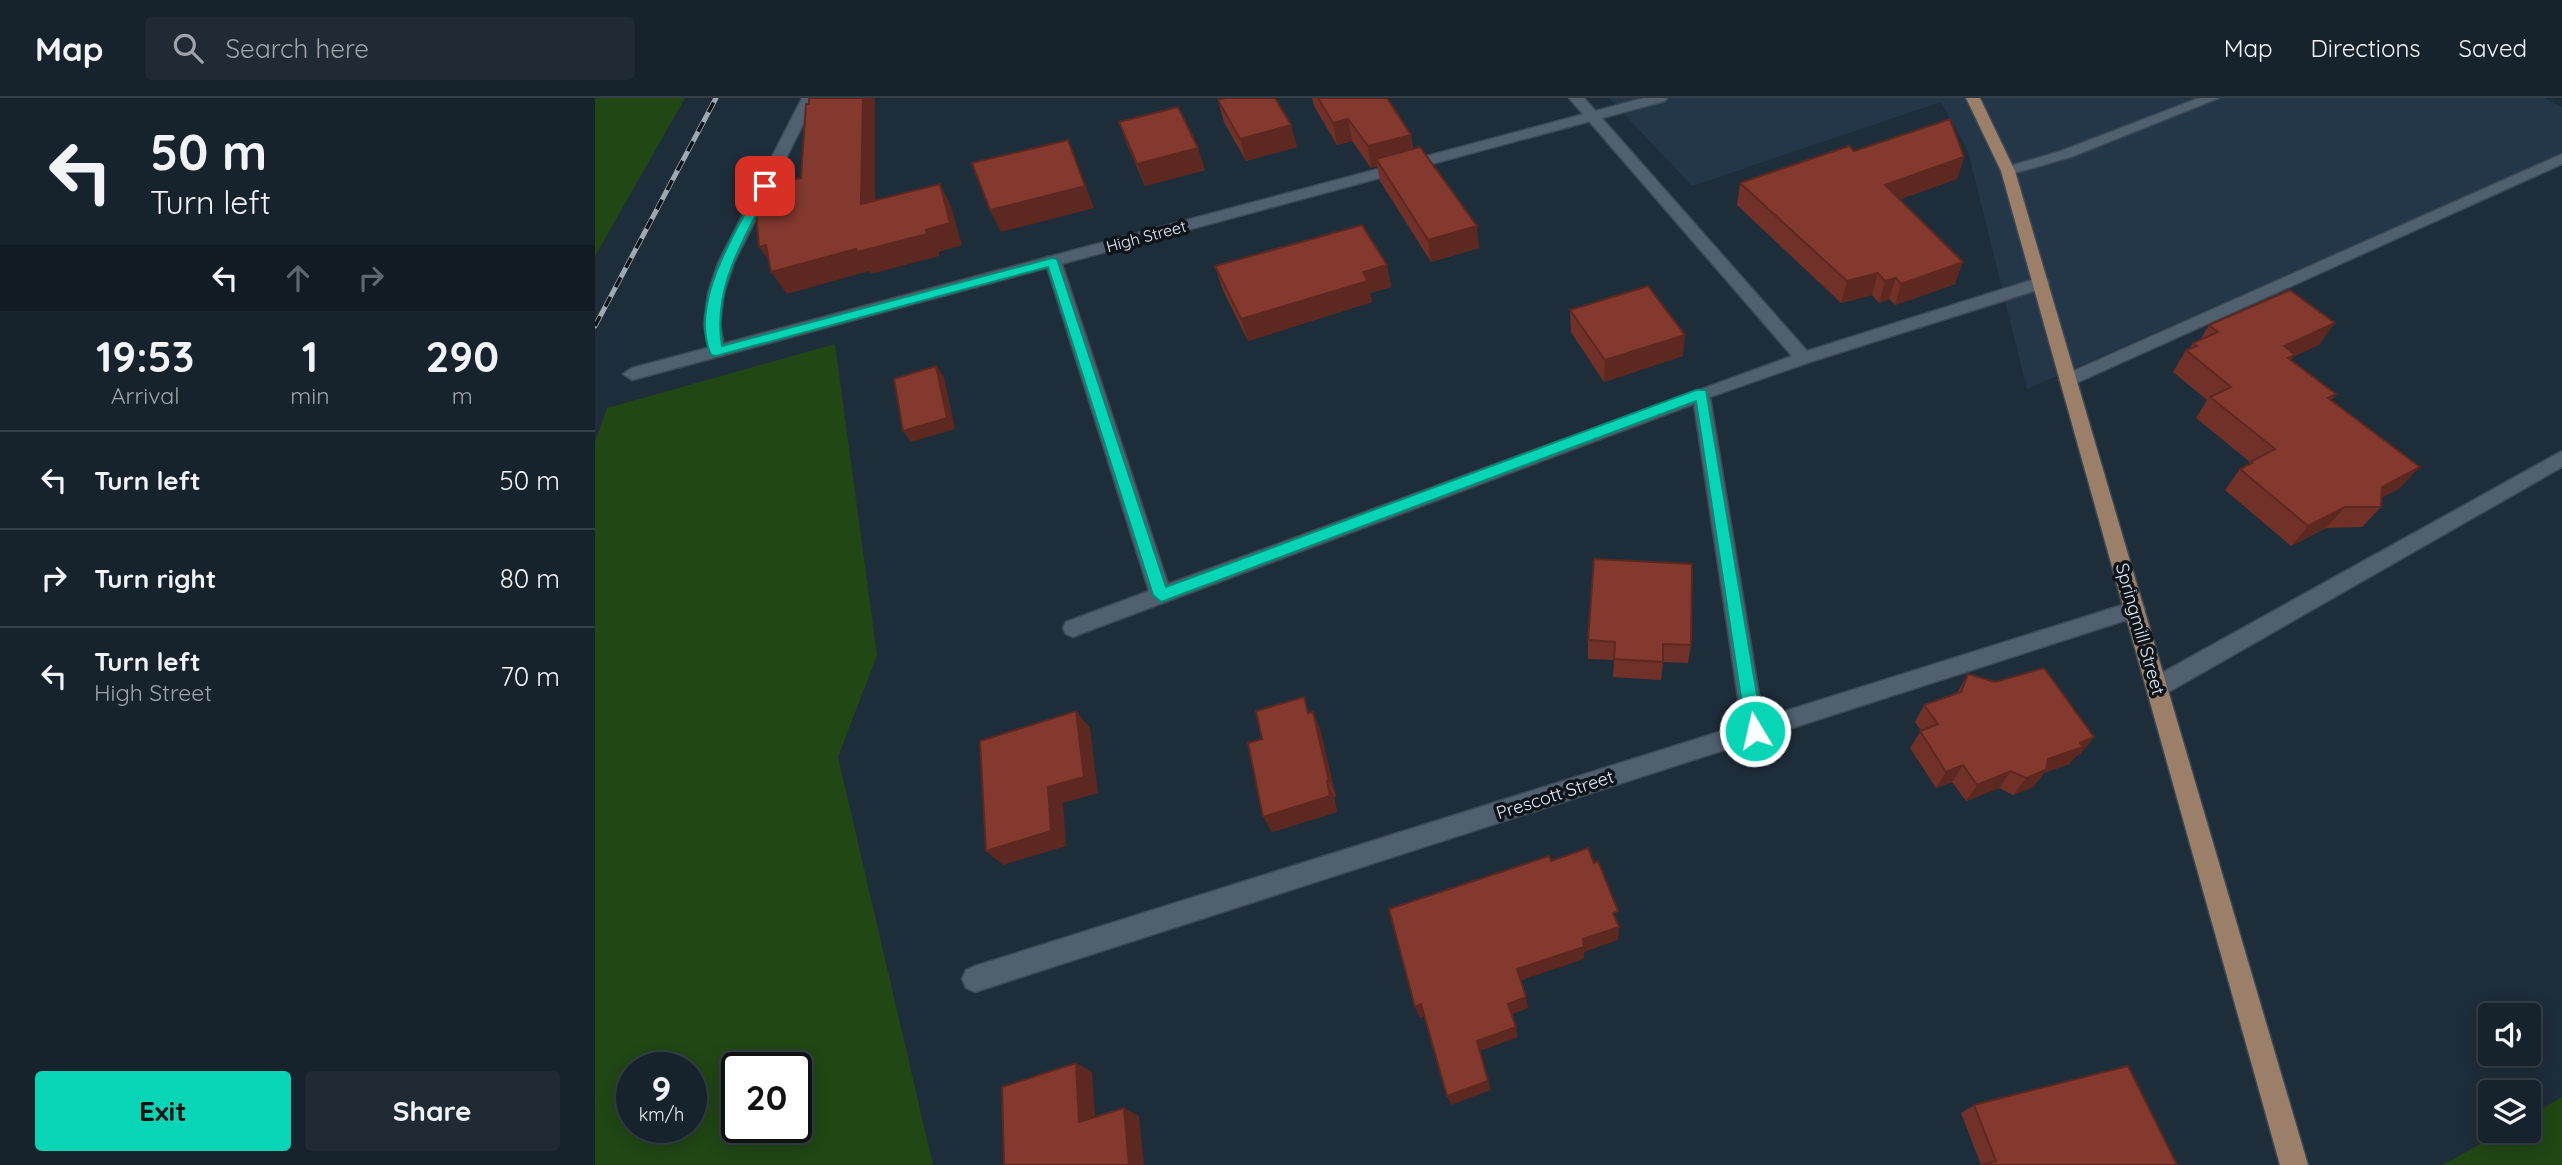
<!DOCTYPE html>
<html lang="en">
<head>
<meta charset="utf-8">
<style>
  :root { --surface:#16222c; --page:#1f2a34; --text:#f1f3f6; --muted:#9ea4a9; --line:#353f48; --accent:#07d5b6 }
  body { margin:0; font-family:Quicksand,sans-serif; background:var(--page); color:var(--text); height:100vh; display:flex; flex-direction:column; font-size:26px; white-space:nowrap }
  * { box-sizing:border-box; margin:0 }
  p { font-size:23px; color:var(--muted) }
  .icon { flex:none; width:38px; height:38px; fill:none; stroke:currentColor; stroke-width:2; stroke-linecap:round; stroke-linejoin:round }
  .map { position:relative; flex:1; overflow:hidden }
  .side { display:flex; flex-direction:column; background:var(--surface); width:595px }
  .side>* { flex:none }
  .guide { background:#16222c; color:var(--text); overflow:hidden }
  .controls { position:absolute; left:1883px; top:905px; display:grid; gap:14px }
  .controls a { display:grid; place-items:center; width:63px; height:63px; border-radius:7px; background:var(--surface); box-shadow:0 4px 18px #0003,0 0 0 2px var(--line); font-size:35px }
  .speed { position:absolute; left:21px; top:954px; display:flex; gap:14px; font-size:35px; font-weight:700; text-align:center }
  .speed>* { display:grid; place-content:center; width:91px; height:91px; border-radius:50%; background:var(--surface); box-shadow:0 4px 18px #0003,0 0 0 2px var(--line); line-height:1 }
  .speed small { font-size:18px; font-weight:400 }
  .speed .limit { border:4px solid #111; border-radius:10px; background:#fff; color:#111 }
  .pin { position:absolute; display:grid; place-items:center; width:60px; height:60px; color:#fff; margin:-30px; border-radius:14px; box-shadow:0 4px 10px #0006 }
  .me { position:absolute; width:77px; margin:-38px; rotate:351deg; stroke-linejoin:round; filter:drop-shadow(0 0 5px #0008) }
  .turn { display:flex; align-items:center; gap:24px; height:147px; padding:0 35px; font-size:32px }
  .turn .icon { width:91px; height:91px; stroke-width:2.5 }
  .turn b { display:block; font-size:49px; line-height:60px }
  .lanes { display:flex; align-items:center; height:66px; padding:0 35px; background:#0003; justify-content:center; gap:35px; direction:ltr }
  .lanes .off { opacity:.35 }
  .eta { display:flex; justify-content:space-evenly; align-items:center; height:119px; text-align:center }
  .eta b { font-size:42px; font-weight:700; line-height:49px }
  .button { display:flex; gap:14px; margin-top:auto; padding:14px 35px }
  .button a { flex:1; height:80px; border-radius:7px; background:var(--accent); color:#111; font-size:28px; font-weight:700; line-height:80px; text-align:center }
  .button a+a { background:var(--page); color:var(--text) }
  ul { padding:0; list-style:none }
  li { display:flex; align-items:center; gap:21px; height:98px; padding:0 35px; border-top:2px solid var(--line) }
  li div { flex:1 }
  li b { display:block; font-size:26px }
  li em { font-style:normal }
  header { display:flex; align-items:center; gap:42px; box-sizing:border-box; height:98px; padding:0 35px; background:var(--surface); border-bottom:2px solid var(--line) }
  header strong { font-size:33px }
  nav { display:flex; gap:38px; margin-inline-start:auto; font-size:24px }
  .search { width:490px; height:63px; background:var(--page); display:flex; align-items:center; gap:18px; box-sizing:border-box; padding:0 24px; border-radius:7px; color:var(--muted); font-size:26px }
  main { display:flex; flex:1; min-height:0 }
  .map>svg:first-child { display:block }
  .built { fill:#233749 }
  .green { fill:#214715; fill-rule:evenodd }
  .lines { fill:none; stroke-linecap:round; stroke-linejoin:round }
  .service-casing { stroke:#3c4955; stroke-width:3 }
  .minor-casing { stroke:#3c4955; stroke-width:3 }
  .primary-casing { stroke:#3c4955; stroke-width:3 }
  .service { fill:#50606f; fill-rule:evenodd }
  .minor { fill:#50606f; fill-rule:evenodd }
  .primary { fill:#9b7f68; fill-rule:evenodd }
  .rail-casing { stroke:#9da9b3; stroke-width:5 }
  .rail { stroke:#0e141a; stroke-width:3.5; stroke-dasharray:11; stroke-linecap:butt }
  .wall { fill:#713128 }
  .shaded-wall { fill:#5c2820 }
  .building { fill:#83392e; stroke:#5c2820; stroke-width:2 }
  .route { fill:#07d5b6; stroke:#058a76; stroke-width:2 }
  .labels { text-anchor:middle; stroke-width:7; stroke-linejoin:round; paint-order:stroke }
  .far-street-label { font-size:16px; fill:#e5eff8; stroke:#0e141a }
  .street-label { font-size:18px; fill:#e5eff8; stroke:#0e141a }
</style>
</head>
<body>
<header>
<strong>Map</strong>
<div class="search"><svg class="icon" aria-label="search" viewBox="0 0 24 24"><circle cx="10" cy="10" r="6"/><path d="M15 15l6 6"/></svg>Search here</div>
<nav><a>Map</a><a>Directions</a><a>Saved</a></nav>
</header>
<main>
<section class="side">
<div class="guide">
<div class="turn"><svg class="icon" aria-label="left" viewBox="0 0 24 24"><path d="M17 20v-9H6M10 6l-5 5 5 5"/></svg><div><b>50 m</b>Turn left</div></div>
<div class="lanes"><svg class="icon" aria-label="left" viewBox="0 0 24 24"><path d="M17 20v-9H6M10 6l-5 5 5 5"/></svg><svg class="icon off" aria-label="ahead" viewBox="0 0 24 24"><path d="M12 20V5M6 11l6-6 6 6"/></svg><svg class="icon off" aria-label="right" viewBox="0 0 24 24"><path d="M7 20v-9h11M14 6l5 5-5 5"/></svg></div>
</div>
<div class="eta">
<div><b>19:53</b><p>Arrival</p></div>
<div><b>1</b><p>min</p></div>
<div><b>290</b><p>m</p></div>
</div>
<ul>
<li><svg class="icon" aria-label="left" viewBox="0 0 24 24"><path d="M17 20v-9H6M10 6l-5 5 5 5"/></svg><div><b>Turn left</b></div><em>50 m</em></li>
<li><svg class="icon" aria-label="right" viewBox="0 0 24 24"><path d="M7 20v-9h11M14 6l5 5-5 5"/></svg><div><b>Turn right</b></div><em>80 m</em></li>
<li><svg class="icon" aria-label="left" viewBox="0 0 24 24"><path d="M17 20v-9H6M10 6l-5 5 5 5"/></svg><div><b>Turn left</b><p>High Street</p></div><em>70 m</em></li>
</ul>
<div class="button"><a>Exit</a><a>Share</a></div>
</section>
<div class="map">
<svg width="1967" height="1067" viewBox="0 0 1967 1067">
  <rect width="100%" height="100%" fill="#1e2d3a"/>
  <!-- built -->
  <polygon class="built" points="1014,0 1950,0 1967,9 1967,55 1432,291 1373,53 1346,4 1097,88"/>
  <!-- green -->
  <g class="green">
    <polygon points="0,0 90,0 0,158"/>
    <path d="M240 246 282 557 243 659 338 1067H0V344L12 310ZM37 970H96V1029H37ZM142 970H201V1029H142Z"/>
    <polygon points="1967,999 1967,1067 1848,1067 1908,1033 1934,1032 1934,1018"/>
  </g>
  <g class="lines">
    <defs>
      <g id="service">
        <polygon points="207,0 221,0 139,165 129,195 125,226 130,254 127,258 115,258 109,226 113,195 123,165"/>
        <polygon points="974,0 989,0 1212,253 1440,181 1452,181 1454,185 1452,189 1215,264 1115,299 1170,633 1167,640 1159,643 1151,640 1148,633 1099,306 485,536 478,539 471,536 468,530 471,524 554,493 450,163 452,159 464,159 466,163 573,486 1197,258"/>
        <polygon points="1604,0 1624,0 1476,59 1413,77 1406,73 1408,70 1466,53"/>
        <polygon points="1967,56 1967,66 1479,286 1467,286 1464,282 1467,278"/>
        <polygon points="1967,353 1967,369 1570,596 1562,598 1554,596 1551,589 1554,582"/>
      </g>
      <g id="minor">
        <polygon points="1049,0 1072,0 1070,3 37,282 28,276 37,270"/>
        <polygon points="1540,503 1547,505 1550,511 1547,517 380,894 371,890 367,881 371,872 380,868"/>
      </g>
      <polygon id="primary" points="1371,0 1385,0 1420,73 1713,1067 1685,1067 1406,73"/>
    </defs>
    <!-- service casing -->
    <use href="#service" class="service-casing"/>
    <!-- minor casing -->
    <use href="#minor" class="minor-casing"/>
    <!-- primary casing -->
    <use href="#primary" class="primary-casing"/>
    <!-- service -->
    <use href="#service" class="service"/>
    <!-- minor -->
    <use href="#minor" class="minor"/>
    <!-- primary -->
    <use href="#primary" class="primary"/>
    <defs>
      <polyline id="rail" points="0,228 121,0"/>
    </defs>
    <!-- rail casing -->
    <use href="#rail" class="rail-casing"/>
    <!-- rail -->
    <use href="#rail" class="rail"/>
  </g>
  <!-- wall -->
  <g class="wall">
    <polygon points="717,0 792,0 816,37 818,51 884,150 836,164 785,83 782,68 776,70 757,43 742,47 719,8"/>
    <polygon points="623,2 702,49 651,63 629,24"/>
    <polygon points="524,24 610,72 550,88 532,46"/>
    <polygon points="1259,53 1369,59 1362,81 1305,101 1360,186 1300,207 1294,201 1284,205 1277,197 1246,205 1142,107 1145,85"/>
    <polygon points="792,167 796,189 775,195 777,204 653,243 627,190 620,168"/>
    <polygon points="975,212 1088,258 1009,284 976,234"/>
    <polygon points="1614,227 1724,247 1699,258 1696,262 1741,296 1736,302 1805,390 1786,400 1786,409 1767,429 1731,430 1696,448 1630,392 1645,371 1652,368 1655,364 1601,320 1612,302 1578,274 1591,252 1594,251 1598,245 1605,242"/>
    <polygon points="993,542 1096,547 1093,565 1068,564 1066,582 1018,579 1019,562 993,561"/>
    <polygon points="1373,576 1499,639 1485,656 1481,658 1474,666 1449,675 1438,689 1418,697 1404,690 1371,703 1357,684 1341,690 1315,650 1326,633 1320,624 1329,607 1362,595"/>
    <polygon points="715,615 725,631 741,699 739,699 742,714 677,734 667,641"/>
    <polygon points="1379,1007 1582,1067 1386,1067 1366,1015"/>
  </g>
  <!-- shaded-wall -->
  <g class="shaded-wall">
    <polygon points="268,0 279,0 280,1 280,128 266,106"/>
    <polygon points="753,21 757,43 742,47 738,25"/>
    <polygon points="696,27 702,49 651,63 645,41"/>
    <polygon points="816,37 819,59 781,61 782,68 776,70 773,48"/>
    <polygon points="473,42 499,110 406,134 395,112"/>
    <polygon points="603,50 610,72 550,88 542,66"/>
    <polygon points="1369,59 1362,81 1284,109 1290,87"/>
    <polygon points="345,86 356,108 367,147 344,154 344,158 276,176 274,173 192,196 176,174 331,132"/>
    <polygon points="882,128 884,150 836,164 833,142"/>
    <polygon points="171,147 179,170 164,149"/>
    <polygon points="1368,164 1360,186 1300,207 1306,186"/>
    <polygon points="792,167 796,189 775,195 777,204 653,243 646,221 768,174"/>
    <polygon points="1283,175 1277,197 1246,205 1252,183"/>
    <polygon points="1301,180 1294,201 1284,205 1290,183"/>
    <polygon points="1740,225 1724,247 1699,258 1685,278 1689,248"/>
    <polygon points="1090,237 1088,258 1009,284 1010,262"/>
    <polygon points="341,268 349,279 360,331 316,344 308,333"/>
    <polygon points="1825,369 1805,390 1768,410 1787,389"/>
    <polygon points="1750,409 1731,430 1696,448 1713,428"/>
    <polygon points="481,613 495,630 503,695 468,705 471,748 408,767 391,753 453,689"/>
    <polygon points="718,614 725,631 741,699 734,683"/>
    <polygon points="1499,639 1485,656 1481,658 1474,666 1449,675 1438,689 1418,697 1431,680 1453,661 1485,645"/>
    <polygon points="1368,667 1357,684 1341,690 1351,674"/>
    <polygon points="1416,673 1404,690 1371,703 1382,687"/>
    <polygon points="732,683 739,699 742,714 677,734 668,719"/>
    <polygon points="1024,829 1023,842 989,854 989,861 924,883 922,871 988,841"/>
    <polygon points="931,899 933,910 915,917 913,906"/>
    <polygon points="826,906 831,918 825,920 820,909"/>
    <polygon points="921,929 923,939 885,953 896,992 856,1007 852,998 882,943"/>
    <polygon points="481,965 497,974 501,1032 484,1024"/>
    <polygon points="529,1010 544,1018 549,1067 534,1067"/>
  </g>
  <!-- building -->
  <g class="building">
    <polygon points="214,0 268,0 266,106 345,86 355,125 331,132 332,136 262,154 261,151 176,174 171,147 164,149 159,86 206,80 211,6 214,6"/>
    <polygon points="631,0 680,0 696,27 645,41 623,2"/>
    <polygon points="723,0 792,0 816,37 773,48 753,21 738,25"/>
    <polygon points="583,9 603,50 542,66 524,24"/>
    <polygon points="1355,21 1369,59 1290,87 1368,164 1306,186 1301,180 1290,183 1283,175 1252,183 1145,85 1254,48 1259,53"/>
    <polygon points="473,42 490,88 395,112 377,65"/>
    <polygon points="825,49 882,128 833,142 781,61"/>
    <polygon points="767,127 792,167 768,174 773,183 646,221 620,168"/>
    <polygon points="1053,188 1090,237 1010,262 975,212"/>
    <polygon points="1695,192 1740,225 1689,248 1700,257 1693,260 1741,296 1733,300 1825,369 1787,389 1786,409 1750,409 1713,428 1645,371 1657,365 1655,364 1680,351 1615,299 1636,289 1591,252 1602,248 1598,245 1623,234 1614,227"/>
    <polygon points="341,268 352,320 308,333 299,281"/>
    <polygon points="999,461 1097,466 1096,547 1068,546 1068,564 1019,561 1020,544 993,542"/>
    <polygon points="1449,570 1499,639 1485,645 1488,649 1453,661 1451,672 1431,680 1416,673 1382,687 1368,667 1351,674 1325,633 1343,626 1329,607 1366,594 1373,576 1400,584"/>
    <polygon points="709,599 713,615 718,614 734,683 732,683 735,698 668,719 653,645 667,641 661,613"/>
    <polygon points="481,613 489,679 453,689 456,733 391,753 385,643"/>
    <polygon points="993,750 999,765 1003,763 1023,813 1018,815 1024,829 988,841 989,849 922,871 931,899 913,906 921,929 882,943 893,983 852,998 826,906 820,909 794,811 954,758 956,763"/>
    <polygon points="481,965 484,1024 529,1010 534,1067 409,1067 407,989"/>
    <polygon points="1533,968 1582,1067 1387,1067 1401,1063 1379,1007"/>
  </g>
  <!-- route -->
  <path class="route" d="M170 85 176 88C150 139 117 189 127 248L457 160 462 161 571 489 1101 292H1111L1168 633 1166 638 1160 640 1154 638 1151 633 1101 303 566 504 558 497 453 169 121 258 116 257C93 205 141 134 165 88Z"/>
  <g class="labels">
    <!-- far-street labels -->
    <g class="far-street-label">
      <text transform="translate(551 138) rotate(-15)" y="6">High Street</text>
    </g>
    <!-- street labels -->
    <g class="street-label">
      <text transform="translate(1545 531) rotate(74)" y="6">Springmill Street</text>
      <text transform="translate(960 697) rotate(-18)" y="6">Prescott Street</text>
    </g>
  </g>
</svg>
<div class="controls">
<a><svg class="icon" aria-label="sound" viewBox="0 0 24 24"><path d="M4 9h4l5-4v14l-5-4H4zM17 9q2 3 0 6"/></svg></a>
<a><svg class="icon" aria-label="layers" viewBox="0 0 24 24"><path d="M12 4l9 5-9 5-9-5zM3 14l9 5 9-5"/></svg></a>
</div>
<div class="speed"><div>9<small>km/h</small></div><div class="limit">20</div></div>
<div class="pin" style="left:170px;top:88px;background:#d93025"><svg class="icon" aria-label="arrive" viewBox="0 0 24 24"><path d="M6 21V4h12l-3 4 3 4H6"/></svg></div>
<svg class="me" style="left:1160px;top:633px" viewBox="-20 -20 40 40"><circle r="17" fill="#07d5b6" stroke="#fff" stroke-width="3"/><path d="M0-11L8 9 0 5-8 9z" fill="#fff"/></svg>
</div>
</main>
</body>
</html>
